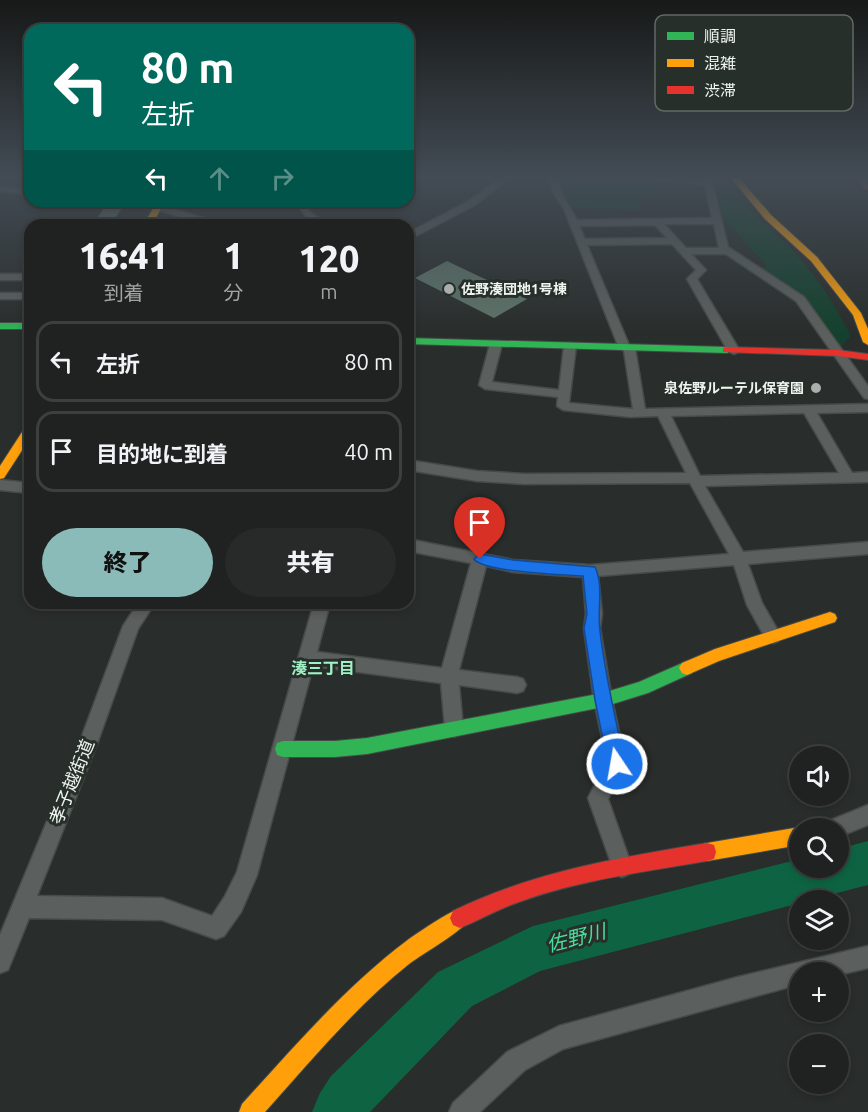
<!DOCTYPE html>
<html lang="ja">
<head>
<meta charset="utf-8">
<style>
  :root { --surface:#1f2220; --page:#272a29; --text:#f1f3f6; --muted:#a1a4a5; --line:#3c3f3e; --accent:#8bbbb9 }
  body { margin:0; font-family:Ubuntu,"Noto Sans JP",sans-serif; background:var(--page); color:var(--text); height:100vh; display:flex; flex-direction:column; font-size:22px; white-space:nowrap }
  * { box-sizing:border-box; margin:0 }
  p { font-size:20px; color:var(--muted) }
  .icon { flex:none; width:33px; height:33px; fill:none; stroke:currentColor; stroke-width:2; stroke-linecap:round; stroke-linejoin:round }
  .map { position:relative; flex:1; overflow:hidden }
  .panel { position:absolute; left:24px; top:219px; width:390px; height:390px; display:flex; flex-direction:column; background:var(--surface); border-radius:18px; box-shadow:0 3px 9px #0003,0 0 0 2px var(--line) }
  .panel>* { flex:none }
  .guide { position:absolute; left:24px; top:24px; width:390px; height:183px; border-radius:18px; box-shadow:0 3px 9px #0003,0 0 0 2px var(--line); background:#00695c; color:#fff; overflow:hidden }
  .buttons { position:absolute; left:789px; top:746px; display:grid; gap:12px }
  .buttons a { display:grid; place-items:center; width:60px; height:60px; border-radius:50%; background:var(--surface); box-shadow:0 3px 9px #0003,0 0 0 2px var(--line); font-size:30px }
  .pin { position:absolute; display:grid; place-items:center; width:51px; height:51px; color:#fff; margin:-62px -26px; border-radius:50% 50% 50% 0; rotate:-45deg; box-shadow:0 0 6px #0007 }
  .pin .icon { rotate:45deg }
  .me { position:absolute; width:66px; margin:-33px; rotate:348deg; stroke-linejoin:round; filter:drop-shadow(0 0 4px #0008) }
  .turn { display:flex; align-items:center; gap:21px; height:126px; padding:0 18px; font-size:27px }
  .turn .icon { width:78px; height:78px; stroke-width:2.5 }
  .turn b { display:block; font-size:42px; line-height:51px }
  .lanes { display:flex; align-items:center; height:57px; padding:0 18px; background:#0003; justify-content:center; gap:30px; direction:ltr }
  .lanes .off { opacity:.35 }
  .eta { display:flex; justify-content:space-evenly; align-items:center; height:102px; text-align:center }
  .eta b { font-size:36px; font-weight:800; line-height:42px }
  .button { display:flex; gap:12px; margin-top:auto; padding:12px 18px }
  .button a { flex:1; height:69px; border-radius:36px; background:var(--accent); color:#111; font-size:24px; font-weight:800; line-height:69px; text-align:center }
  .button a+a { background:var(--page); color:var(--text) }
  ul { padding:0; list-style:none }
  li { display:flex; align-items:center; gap:18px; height:81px; margin:0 12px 9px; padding:0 6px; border:3px solid var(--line); border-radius:18px }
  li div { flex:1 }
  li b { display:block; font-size:22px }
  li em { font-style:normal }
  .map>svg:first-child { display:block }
  .green { fill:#14412d }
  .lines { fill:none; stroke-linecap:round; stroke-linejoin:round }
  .river { fill:#0e6442; fill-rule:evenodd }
  .building { fill:#5e7469 }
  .street-casing { stroke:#464a48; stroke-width:3 }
  .fast-casing { stroke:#464a48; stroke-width:2 }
  .slow-casing { stroke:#464a48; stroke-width:2 }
  .jam-casing { stroke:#464a48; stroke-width:2 }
  .street { fill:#5b5f5d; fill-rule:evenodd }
  .fast { fill:#30b455; fill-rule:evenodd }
  .slow { fill:#ff9f0a; fill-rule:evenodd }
  .jam { fill:#e5322d; fill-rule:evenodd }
  .route { fill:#1a73e8; stroke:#114b97; stroke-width:1.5 }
  .poi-dot { fill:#aaaeac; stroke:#272f2a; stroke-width:2 }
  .labels { text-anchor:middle; stroke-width:6; stroke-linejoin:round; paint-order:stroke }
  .far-poi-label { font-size:14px; font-weight:bold; fill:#eff4f1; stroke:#272f2a; text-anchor:start }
  .neighbourhood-label { font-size:16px; font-weight:bold; fill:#a0f1c5; stroke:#272f2a }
  .near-street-label { font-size:18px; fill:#eff4f1; stroke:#272f2a }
  .near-water-label { font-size:20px; font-style:italic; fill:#4adc9b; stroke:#272f2a }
  .key { fill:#272f2a; stroke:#636a66; stroke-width:1.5 }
  .key-label { font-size:16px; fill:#eff4f1 }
</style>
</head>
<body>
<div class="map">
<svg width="868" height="1112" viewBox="0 0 868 1112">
  <rect width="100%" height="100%" fill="#292d2b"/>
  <!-- green -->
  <g class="green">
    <polygon points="559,178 631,178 661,181 658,192 639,197 640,210 571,207 557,183"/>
    <path d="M714 178H725C739 206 770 227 791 249 817 276 834 303 851 336L842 345H837L803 299 759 269 767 266 724 220Z"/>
  </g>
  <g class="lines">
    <!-- river -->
    <polygon class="river" points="868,841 868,885 810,900 800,900 800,903 540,971 472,1006 370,1112 312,1112 320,1093 331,1076 438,972 533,926 800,859 800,867 838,867 838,849"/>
  </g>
  <!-- building -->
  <g class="building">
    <polygon points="109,201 127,201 111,224 93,224"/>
    <polygon points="447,261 527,299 494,318 415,278"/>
  </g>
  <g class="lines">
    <defs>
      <g id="street">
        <polygon points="501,178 510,178 473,206 408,240 408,233 467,202"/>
        <path d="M550 178H558L562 194 577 220 712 218 705 185 656 180 652 178 703 180V178H711L714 181 713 185 728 247 804 297 868 386V399L864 398 796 301 726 254H691L706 270 697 279 740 351 734 354 728 351 687 279 696 270 672 244 587 245 629 345 635 348 645 409 868 404V412L817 413 852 473 868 472V482L705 486 743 552 868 542V554L748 564 762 603 781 636 779 641 773 643 767 641 747 605 734 565 598 576 602 614 600 628 612 700 626 763 608 799 632 867 629 874 622 877 615 874 588 798 607 762 594 700 584 628 586 614 583 577 513 572 486 566 459 670 517 677 523 679 526 685 523 691 517 693 459 685 463 728 460 734 454 737 448 734 445 728 441 683 313 666 257 875 241 912 224 936 216 939 162 920 29 918 8 970 0 973V935L79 744 123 626 138 603H155L138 629 97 744 37 896 162 898 212 916 225 896 237 872 314 603H330L317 652 442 668 471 563 408 551V539L513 560 590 565 729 554 690 483 524 484 477 481 408 470V460L477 471 524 474 686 473 658 416 630 417 563 410 557 406 558 397 485 389 479 385 490 344 496 341 502 344 492 382 559 390 564 346 570 343 576 346 569 403 633 409 624 351 619 348 564 209 554 194ZM664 224H714L719 248H686ZM655 225 667 238 585 239 579 226ZM804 413 839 473 700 476 671 416Z"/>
        <polygon points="0,187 30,190 30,194 0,191"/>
        <polygon points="64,201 104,201 94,207"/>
        <path d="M296 201H304L310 212 328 225C311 225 304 216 296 201Z"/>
        <polygon points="158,204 219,223 220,225 207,225 155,209 154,207"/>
        <rect x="0" y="274" width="30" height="6"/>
        <rect x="0" y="293" width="30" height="6"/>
        <polygon points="0,480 30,483 30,493 0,490"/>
        <polygon points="868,805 868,825 838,837 838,828 826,828 829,821"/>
        <polygon points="868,946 868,968 838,975 838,972 800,972 800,984 563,1049 525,1070 480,1112 449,1112 453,1103 507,1052 559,1026 738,977"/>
      </g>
      <g id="fast">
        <rect x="0" y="323" width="30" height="6"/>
        <polygon points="408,338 727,347 732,350 727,353 408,344"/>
        <polygon points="687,661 692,663 695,668 692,673 648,693 603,707 367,754 335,757 283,757 277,755 275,749 277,743 283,741 335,741 367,738 603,693 639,682"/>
      </g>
      <g id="slow">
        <polygon points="731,178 739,178 771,215 817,257 861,313 868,329 868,345 863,342 853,315 811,261 765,219"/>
        <polygon points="157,201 165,201 152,225 144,225"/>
        <polygon points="30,425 30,438 4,478 0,479 0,466 26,426"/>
        <polygon points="830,612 835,614 837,618 835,622 719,661 687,675 682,673 679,668 682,663 715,649"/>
        <polygon points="800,827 803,828 800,828 800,845 707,861 700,859 698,852 700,845 707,843"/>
        <path d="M460 908 467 911 470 918C465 930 422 954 409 964 355 1007 311 1061 265 1112H239L242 1104C295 1046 346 986 409 939 425 928 442 916 460 908Z"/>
      </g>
      <g id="jam">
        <polygon points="858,178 866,178 868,189 865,189"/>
        <polygon points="727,347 838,350 868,354 868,360 838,356 723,352 723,348"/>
        <path d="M707 843 714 845 716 852 714 859 707 861C644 872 579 880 519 902 498 909 480 920 460 928L453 925 450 918 453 911C535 871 618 858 707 843Z"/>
      </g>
    </defs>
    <!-- street casing -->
    <use href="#street" class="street-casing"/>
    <!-- fast casing -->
    <use href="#fast" class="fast-casing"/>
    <!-- slow casing -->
    <use href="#slow" class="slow-casing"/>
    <!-- jam casing -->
    <use href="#jam" class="jam-casing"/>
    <!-- street -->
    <use href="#street" class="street"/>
    <!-- fast -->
    <use href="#fast" class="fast"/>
    <!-- slow -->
    <use href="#slow" class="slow"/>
    <!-- jam -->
    <use href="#jam" class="jam"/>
  </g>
  <!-- sky -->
  <linearGradient id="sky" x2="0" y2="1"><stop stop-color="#171918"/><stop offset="0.53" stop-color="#434c55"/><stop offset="1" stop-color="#434c55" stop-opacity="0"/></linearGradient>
  <rect width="868" height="334" fill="url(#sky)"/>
  <!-- route -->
  <path class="route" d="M480 554 513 560 595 567C604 586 597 611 600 631 605 676 616 720 625 764L623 769 617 772 611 769 608 764 595 700 584 628 587 614 583 576C565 575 482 572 474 559Z"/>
  <!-- markers -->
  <g class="poi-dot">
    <circle cx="449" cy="289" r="6"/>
    <circle cx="816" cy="388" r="6"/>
  </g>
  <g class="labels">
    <!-- far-poi labels -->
    <g class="far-poi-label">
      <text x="461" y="294">佐野湊団地1号棟</text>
      <text x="804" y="393" text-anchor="end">泉佐野ルーテル保育園</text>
    </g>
    <!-- neighbourhood labels -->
    <g class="neighbourhood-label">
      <text x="323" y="674">湊三丁目</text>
    </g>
    <!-- near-street labels -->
    <g class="near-street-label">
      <text transform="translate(72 782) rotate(-68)" y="6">孝子越街道</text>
    </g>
    <!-- near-water labels -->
    <g class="near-water-label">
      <text transform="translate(576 938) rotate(-14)" y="7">佐野川</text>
    </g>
  </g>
  <!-- legend -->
  <rect x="655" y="15" width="198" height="96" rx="9" class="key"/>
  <rect x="667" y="32" width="27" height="8" fill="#30b455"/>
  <rect x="667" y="59" width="27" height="8" fill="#ff9f0a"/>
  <rect x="667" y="86" width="27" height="8" fill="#e5322d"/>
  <g class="key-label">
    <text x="704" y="42">順調</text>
    <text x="704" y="69">混雑</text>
    <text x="704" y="96">渋滞</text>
  </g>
</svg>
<div class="buttons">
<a><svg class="icon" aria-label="sound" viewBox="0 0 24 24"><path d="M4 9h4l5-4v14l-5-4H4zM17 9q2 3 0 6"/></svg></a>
<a><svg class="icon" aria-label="search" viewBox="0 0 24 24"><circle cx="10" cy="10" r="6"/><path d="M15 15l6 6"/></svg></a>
<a><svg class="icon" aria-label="layers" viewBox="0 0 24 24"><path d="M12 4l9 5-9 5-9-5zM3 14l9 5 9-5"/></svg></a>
<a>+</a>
<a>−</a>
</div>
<div class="pin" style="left:480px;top:559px;background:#d93025"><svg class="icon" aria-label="arrive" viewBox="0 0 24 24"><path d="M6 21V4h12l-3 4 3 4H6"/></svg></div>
<svg class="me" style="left:617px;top:764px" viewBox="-20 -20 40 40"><circle r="17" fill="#1a73e8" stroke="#fff" stroke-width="3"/><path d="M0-11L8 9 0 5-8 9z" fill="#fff"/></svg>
<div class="guide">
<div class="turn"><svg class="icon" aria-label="left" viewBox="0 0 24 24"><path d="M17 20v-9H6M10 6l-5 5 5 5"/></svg><div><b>80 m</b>左折</div></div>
<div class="lanes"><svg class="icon" aria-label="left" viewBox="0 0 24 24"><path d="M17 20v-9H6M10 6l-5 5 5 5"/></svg><svg class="icon off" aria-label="ahead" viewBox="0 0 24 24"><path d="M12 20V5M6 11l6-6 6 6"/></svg><svg class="icon off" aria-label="right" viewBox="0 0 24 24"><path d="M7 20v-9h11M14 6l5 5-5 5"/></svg></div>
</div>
<section class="panel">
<div class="eta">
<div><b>16:41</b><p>到着</p></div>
<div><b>1</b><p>分</p></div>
<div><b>120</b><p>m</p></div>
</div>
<ul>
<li><svg class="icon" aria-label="left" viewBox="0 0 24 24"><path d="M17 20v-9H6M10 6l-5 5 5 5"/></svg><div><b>左折</b></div><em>80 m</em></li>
<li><svg class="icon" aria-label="arrive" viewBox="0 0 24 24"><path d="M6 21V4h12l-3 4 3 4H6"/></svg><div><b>目的地に到着</b></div><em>40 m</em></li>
</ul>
<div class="button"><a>終了</a><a>共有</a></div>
</section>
</div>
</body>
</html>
